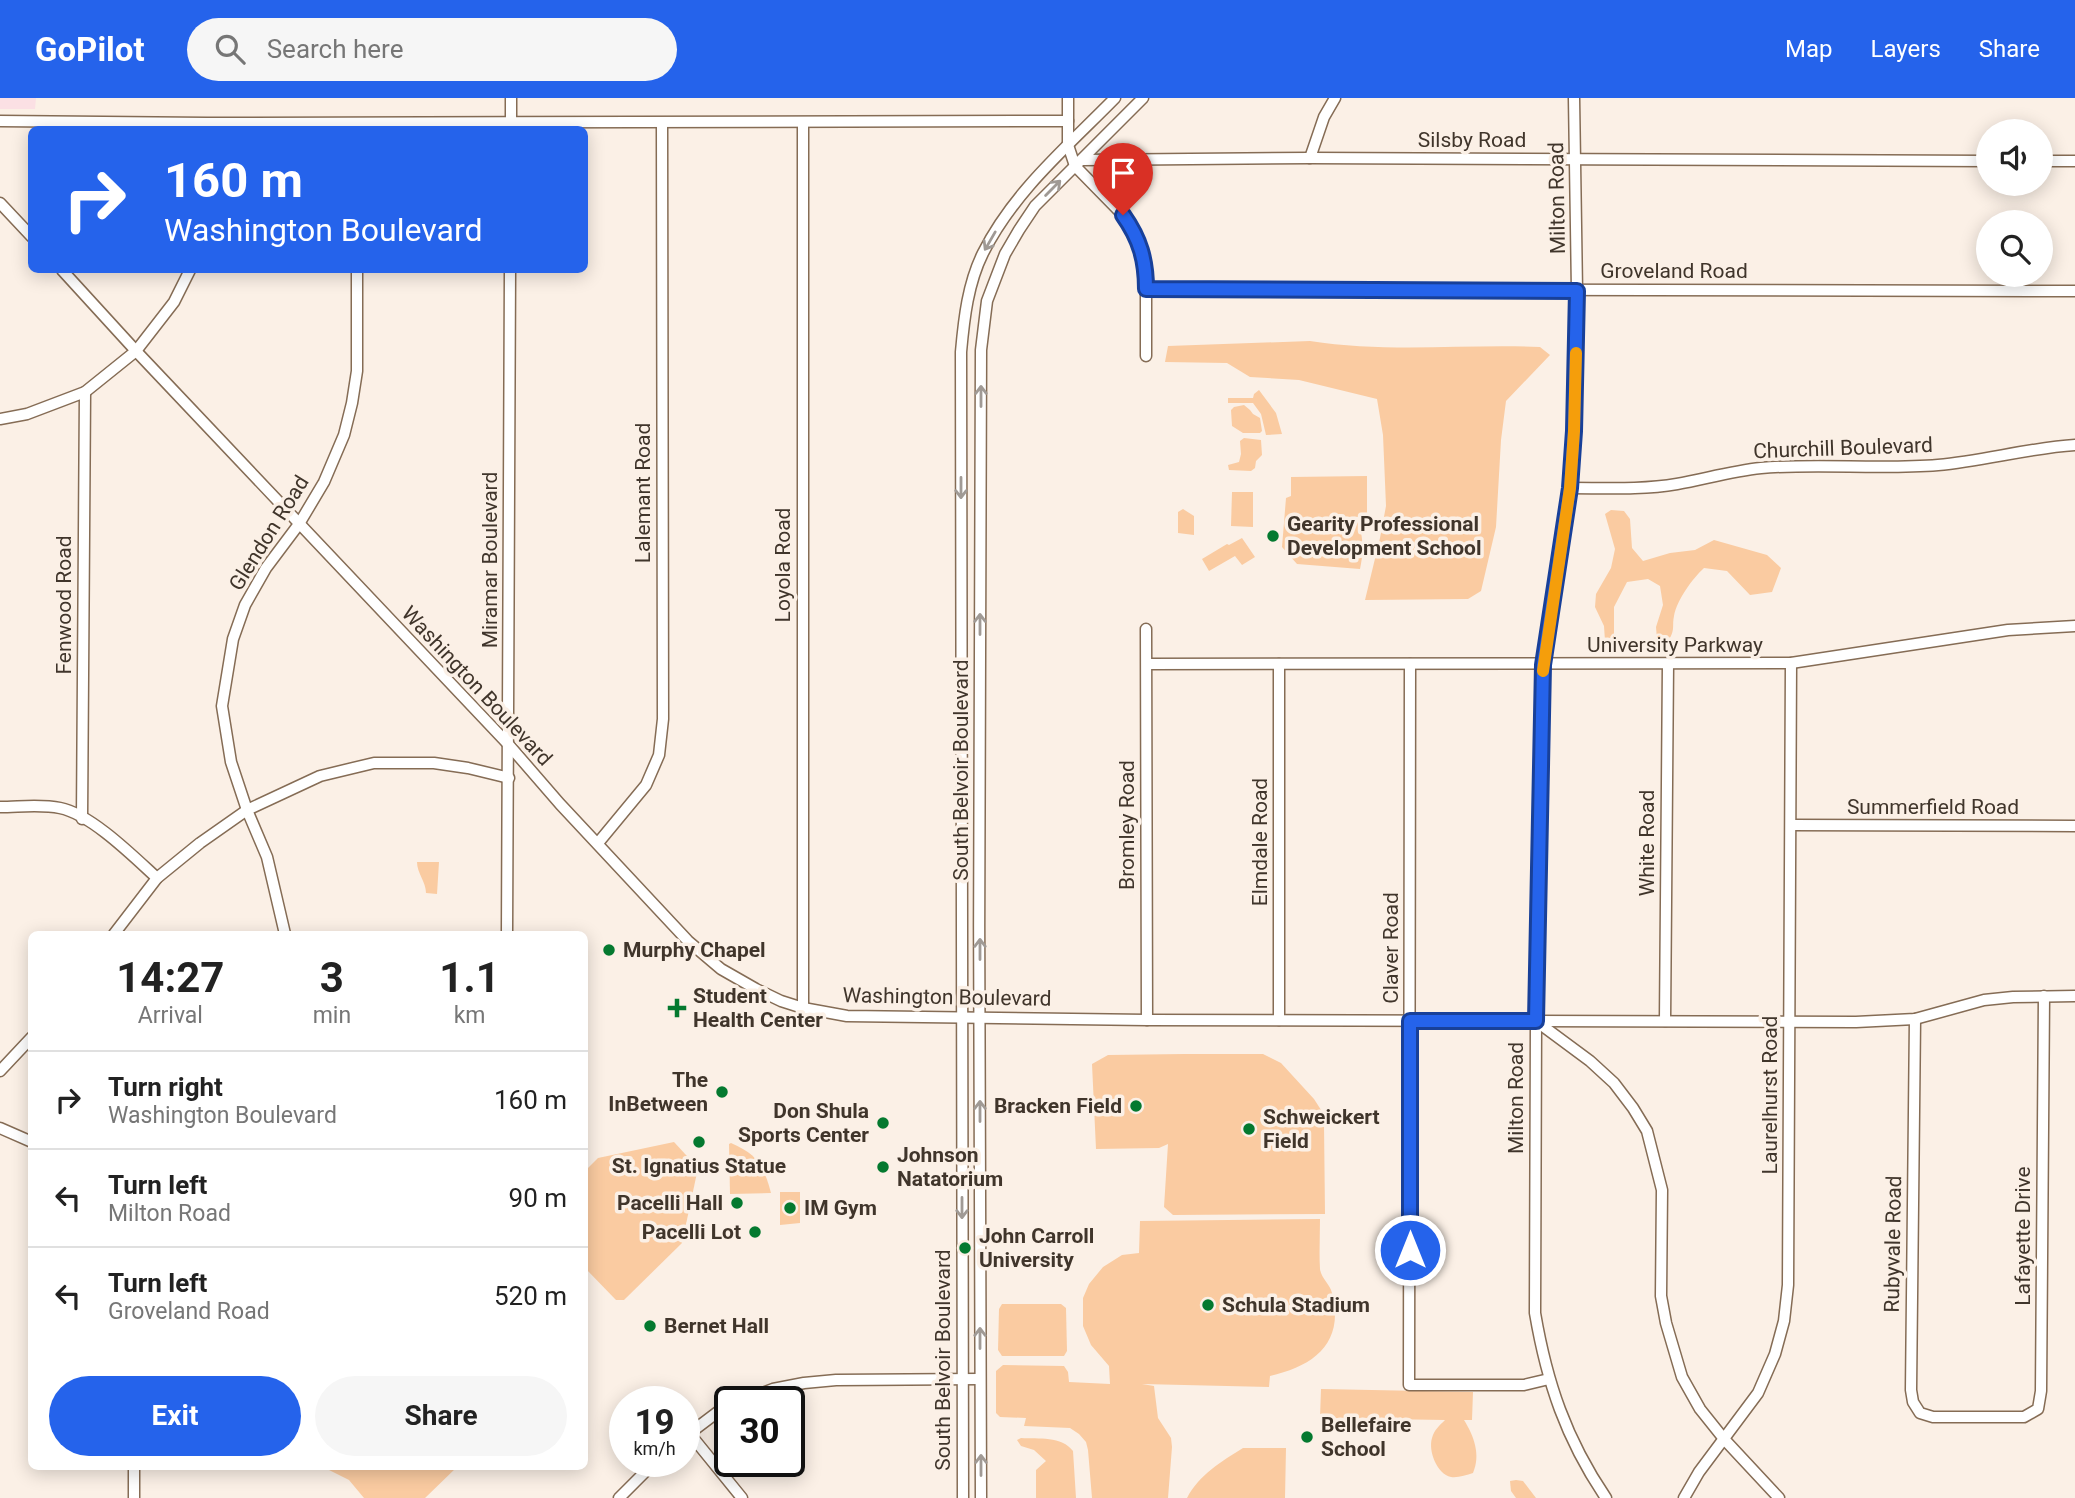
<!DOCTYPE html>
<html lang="en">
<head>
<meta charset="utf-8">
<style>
  :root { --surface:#fff; --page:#f6f6f6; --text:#222; --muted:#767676; --line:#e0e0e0; --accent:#2563eb }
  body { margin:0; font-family:Roboto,sans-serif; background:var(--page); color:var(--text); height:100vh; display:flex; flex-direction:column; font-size:26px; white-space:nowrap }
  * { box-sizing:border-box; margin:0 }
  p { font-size:23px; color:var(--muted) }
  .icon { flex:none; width:38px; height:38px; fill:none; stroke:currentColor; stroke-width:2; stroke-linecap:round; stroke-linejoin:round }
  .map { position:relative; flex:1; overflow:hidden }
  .details { position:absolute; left:28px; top:833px; width:560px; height:539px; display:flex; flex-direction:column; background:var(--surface); border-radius:10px; box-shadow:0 4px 18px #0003 }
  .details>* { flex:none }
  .banner { position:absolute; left:28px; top:28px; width:560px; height:147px; border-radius:10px; box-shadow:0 4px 18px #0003; background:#2563eb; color:#fff; overflow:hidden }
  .tools { position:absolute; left:1976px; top:21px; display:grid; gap:14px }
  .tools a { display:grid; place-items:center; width:77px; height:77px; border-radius:50%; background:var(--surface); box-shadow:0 4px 18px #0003; font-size:35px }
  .speed { position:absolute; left:609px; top:1288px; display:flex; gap:14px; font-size:35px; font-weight:700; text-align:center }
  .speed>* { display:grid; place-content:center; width:91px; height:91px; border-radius:50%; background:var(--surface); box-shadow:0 4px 18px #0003; line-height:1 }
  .speed small { font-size:18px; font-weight:400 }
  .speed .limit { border:4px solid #111; border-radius:10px; background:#fff; color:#111 }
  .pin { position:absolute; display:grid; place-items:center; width:60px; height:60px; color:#fff; margin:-72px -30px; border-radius:50% 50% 50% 0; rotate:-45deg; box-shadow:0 0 7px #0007 }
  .pin .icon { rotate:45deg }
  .me { position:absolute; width:77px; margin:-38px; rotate:0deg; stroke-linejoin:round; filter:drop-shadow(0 0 5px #0008) }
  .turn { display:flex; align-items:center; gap:24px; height:147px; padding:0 21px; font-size:32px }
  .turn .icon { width:91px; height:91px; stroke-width:2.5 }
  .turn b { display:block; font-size:49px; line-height:60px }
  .eta { display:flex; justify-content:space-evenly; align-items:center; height:119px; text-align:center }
  .eta b { font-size:42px; font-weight:700; line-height:49px }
  .cta { display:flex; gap:14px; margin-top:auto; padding:14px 21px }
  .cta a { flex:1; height:80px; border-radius:42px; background:var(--accent); color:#fff; font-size:28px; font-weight:700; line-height:80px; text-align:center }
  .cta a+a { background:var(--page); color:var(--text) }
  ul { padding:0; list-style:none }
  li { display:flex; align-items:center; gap:21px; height:98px; padding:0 21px; border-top:2px solid var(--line) }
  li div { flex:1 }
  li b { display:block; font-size:26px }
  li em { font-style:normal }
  header { display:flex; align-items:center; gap:42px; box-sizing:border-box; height:98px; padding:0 35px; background:var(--accent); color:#fff }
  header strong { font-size:33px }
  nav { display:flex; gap:38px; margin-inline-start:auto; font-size:24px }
  .search { width:490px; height:63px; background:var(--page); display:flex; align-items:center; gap:18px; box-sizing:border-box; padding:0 24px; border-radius:38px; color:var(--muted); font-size:26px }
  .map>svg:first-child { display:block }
  .commercial { fill:#fbe0e4 }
  .green { fill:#facba1 }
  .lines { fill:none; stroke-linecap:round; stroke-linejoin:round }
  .minor-casing { stroke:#856c55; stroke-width:13 }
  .minor { stroke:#fff; stroke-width:10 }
  .oneway { stroke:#a09a95 }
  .route-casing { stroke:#184099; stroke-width:18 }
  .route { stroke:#2563eb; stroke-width:12 }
  .slow { stroke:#f59e0b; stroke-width:12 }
  .poi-dot { fill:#04792f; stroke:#fbf0e6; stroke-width:2.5 }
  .labels { text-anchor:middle; stroke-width:7; stroke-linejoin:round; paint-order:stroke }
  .street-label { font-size:21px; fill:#40352b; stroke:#fbf0e6 }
  .poi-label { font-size:21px; font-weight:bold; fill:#40352b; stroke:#fbf0e6; text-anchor:start }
</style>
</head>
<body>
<header>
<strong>GoPilot</strong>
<div class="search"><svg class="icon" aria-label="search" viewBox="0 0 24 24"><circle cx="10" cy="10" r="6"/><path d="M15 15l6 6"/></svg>Search here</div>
<nav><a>Map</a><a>Layers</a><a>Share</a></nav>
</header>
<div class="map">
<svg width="2075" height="1400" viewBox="0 0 2075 1400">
  <rect width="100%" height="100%" fill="#fbf0e6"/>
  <!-- commercial -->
  <polygon class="commercial" points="0,0 36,0 35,11 0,11"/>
  <!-- green -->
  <g class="green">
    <path d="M1310 243C1386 255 1463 246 1540 249L1550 257 1506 303 1501 342 1496 429 1481 493 1468 501 1365 502 1380 440 1386 408 1383 337 1377 301 1299 282 1250 279 1227 265 1165 264 1168 248Z"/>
    <polygon points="1259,292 1276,315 1282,336 1266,337 1261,316 1253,305 1228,305 1228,300 1253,300 1254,296"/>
    <polygon points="1244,307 1250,312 1253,316 1260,320 1262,333 1260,335 1243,335 1232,328 1231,312 1234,309"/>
    <polygon points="1244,340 1261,342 1262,357 1256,363 1255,370 1251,373 1229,372 1228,367 1239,364 1241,356 1240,343"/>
    <path d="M1367 378V419H1355C1364 435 1364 453 1360 471L1297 466 1282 449 1286 400 1291 398V379Z"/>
    <polygon points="1232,394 1253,394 1253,429 1231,428"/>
    <polygon points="1183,411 1194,418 1194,437 1178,435 1178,414"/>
    <path d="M1611 412 1624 413 1630 421 1632 450 1643 463 1670 455 1695 452 1714 442 1767 457 1781 470 1772 494 1750 497 1727 473 1704 470C1692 481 1677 502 1674 518 1672 527 1675 531 1670 540L1657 541 1656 529 1663 507 1660 488 1648 481 1627 484 1614 509V541L1609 546 1605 543 1604 528 1595 509 1596 496 1611 470 1615 451 1605 416Z"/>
    <polygon points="1242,440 1255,459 1242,467 1235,458 1209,473 1202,461 1227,446 1229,447"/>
    <path d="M417 764H439L437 796 426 795C426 784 417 775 417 764Z"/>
    <polygon points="1184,956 1263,956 1281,965 1314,1001 1323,1015 1324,1026 1325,1116 1173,1117 1164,1109 1168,1046 1159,1050 1096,1051 1092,966 1108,957"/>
    <polygon points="674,1044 698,1070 682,1145 624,1202 616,1202 585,1170 585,1073 598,1060"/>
    <path d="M731 1045C757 1056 764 1068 771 1095L730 1096 729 1046Z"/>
    <polygon points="780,1094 800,1094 800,1125 780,1127"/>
    <path d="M1320 1121C1320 1138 1319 1155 1320 1171 1321 1180 1330 1186 1332 1195 1345 1245 1314 1268 1270 1278L1269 1289 1142 1286 1154 1288 1158 1320 1171 1340 1172 1349 1168 1400H1092L1088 1352 1086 1344 1079 1336 1070 1330 1024 1328 1026 1320 1000 1319 996 1315V1273L1003 1267 1064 1268 1068 1274 1069 1284 1110 1286 1109 1268 1091 1247 1083 1228V1200L1089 1186 1103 1169 1122 1157 1139 1155 1140 1123Z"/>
    <polygon points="1002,1206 1061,1206 1066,1210 1067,1253 1064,1258 1002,1258 998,1252 999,1211"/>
    <path d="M1321 1291 1473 1294 1472 1322H1464C1474 1338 1481 1357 1473 1375 1466 1377 1458 1380 1451 1379 1437 1376 1428 1353 1432 1340 1434 1332 1440 1327 1445 1322L1320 1320Z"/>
    <path d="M1021 1340C1038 1341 1062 1338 1073 1353L1076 1400H1036V1372L1046 1363 1034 1352 1021 1348 1017 1342Z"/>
    <path d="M1243 1350H1286L1285 1400H1187C1199 1377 1222 1363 1243 1350Z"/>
    <polygon points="323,1369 457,1369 425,1400 364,1400 349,1382"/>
    <polygon points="1516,1382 1523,1383 1536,1400 1516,1400 1511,1393 1510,1383"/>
  </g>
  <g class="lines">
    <defs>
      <g id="minor">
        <polyline points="511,0 511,32"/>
        <polyline points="1068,0 1068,47 1075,68 1123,117 1133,131 1142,151 1146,170 1146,258"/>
        <path d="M1574 0 1577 193 1574 333 1568 403 1543 567 1536 923 1535 1215C1547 1285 1566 1341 1606 1400"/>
        <polyline points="0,23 207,25 1068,23"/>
        <polyline points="803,25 803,910"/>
        <polyline points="1310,60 1324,19 1335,0"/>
        <polyline points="1082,62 1310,60 1988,63"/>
        <polyline points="2040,63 2075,63"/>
        <polyline points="0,105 32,139"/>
        <polyline points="62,172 136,253 508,646 560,706 688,843 721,871 756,891 781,903 803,910 847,918 1147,922 1536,923 1590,963 1614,985 1633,1010 1647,1033 1662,1092 1661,1198 1666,1225 1682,1279 1700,1311 1724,1341 1779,1400"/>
        <polyline points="1146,191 2075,193"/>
        <polyline points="0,321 27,316 85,294 136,253 174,204 190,172"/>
        <path d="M1570 390C1606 390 1642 392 1677 386 1705 381 1732 373 1761 370 1820 365 1879 372 1938 367 1984 363 2028 350 2075 347"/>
        <polyline points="1146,531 1147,922"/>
        <polyline points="1147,566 1791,565 2008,532 2075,528"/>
        <polyline points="1279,566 1279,922"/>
        <polyline points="1410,566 1409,1287 1524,1287 1549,1281"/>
        <path d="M0 709C19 709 41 706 60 710 91 716 134 759 157 780"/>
        <polyline points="82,721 85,294"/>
        <polyline points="1792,727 2075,728"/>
        <polyline points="598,745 646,687 659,657 663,621 662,25"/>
        <polyline points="114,836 157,780 200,745 247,712 320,678 374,665 434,665 468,670 509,680"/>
        <polyline points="285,836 267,759 247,712 231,664 222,608 233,541 245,507 266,470 299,426 324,384 344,337 352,305 357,273 357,172"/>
        <polyline points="507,836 510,172"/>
        <polyline points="1915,921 1911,1292 1913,1304 1920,1315 1933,1319 2024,1319 2038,1311 2041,1293 2044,898"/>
        <polyline points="1536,923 1856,924 1915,921 1984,902 2013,899 2075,898"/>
        <polyline points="1665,923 1668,566"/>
        <polyline points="0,973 32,939"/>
        <polyline points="0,1030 32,1044"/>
        <polyline points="740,1304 773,1291 804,1285 836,1282 980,1281"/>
        <polyline points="690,1336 742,1400"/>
        <polyline points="686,1338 723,1310 730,1308"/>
        <polyline points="134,1400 134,1368"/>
        <polyline points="619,1400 656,1363"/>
        <path d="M963 1400 961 254C964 220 968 185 983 155 1014 93 1068 48 1115 0"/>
        <path d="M981 1400C978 1017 979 635 981 252L987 203 1005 156 1019 132 1035 108 1143 0"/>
        <polyline points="1684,1400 1699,1374 1758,1295 1775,1256 1784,1223 1788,1187 1791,565"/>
      </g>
    </defs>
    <!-- minor casing -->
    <use href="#minor" class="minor-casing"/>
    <!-- minor -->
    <use href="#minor" class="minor"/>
  </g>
  <!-- one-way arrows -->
  <defs><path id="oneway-shaft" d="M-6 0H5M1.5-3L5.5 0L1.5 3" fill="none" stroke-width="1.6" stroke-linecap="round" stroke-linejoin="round" transform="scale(1.75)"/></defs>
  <g class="oneway">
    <use href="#oneway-shaft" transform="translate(1053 90) rotate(-45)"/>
    <use href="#oneway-shaft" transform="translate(990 143) rotate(120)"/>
    <use href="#oneway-shaft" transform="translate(981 298) rotate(-90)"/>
    <use href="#oneway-shaft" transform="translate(961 390) rotate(90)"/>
    <use href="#oneway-shaft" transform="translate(980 526) rotate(-90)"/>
    <use href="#oneway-shaft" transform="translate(980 851) rotate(-90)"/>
    <use href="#oneway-shaft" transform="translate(980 1013) rotate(-90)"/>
    <use href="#oneway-shaft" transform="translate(962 1110) rotate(90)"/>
    <use href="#oneway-shaft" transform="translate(980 1240) rotate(-90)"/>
    <use href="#oneway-shaft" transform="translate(981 1367) rotate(-90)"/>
  </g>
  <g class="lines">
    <defs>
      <path id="route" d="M1123 117C1140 141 1146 162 1146 191L1577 193 1574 333 1570 390 1543 567 1536 923H1410V1152"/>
    </defs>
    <!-- route casing -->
    <use href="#route" class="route-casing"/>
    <!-- route -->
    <use href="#route" class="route"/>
    <!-- slow -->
    <polyline class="slow" points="1543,573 1570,390 1574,333 1576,255"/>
  </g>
  <!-- markers -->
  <g class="poi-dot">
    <circle cx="1273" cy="438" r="7"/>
    <circle cx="609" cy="852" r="7"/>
    <path d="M673.5 899.5h7v7h7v7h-7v7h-7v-7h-7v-7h7z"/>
    <circle cx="722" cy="994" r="7"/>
    <circle cx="1136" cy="1008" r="7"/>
    <circle cx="883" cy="1025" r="7"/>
    <circle cx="1249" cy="1031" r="7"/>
    <circle cx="699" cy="1044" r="7"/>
    <circle cx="883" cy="1069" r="7"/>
    <circle cx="737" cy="1105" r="7"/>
    <circle cx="790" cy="1110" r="7"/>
    <circle cx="755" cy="1134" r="7"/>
    <circle cx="965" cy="1150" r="7"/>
    <circle cx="1208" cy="1207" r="7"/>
    <circle cx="650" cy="1228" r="7"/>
    <circle cx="1307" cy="1339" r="7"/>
  </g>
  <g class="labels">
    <!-- street labels -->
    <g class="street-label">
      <text x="1472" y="49">Silsby Road</text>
      <text transform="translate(1557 100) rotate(-91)" y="7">Milton Road</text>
      <text x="1674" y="180">Groveland Road</text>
      <text transform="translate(1843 350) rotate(-2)" y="7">Churchill Boulevard</text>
      <text transform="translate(643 395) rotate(-90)" y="7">Lalemant Road</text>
      <text transform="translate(269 435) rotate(-58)" y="7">Glendon Road</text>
      <text transform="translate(490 462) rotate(-90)" y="7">Miramar Boulevard</text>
      <text transform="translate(783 467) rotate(-90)" y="7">Loyola Road</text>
      <text transform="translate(64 507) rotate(-90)" y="7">Fenwood Road</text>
      <text x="1675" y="554">University Parkway</text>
      <text transform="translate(477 588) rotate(47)" y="7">Washington Boulevard</text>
      <text transform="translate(961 672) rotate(-90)" y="7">South Belvoir Boulevard</text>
      <text x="1933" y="716">Summerfield Road</text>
      <text transform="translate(1127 727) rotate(-90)" y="7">Bromley Road</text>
      <text transform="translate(1260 744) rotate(-90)" y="7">Elmdale Road</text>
      <text transform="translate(1647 745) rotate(-90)" y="7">White Road</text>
      <text transform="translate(1391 850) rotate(-90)" y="7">Claver Road</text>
      <text transform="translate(947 899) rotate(1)" y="7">Washington Boulevard</text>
      <text transform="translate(1770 997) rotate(-90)" y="7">Laurelhurst Road</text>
      <text transform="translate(1516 1000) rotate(-90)" y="7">Milton Road</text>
      <text transform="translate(2023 1138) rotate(-90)" y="7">Lafayette Drive</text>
      <text transform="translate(1893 1146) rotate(-89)" y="7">Rubyvale Road</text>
      <text transform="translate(943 1262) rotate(-90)" y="7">South Belvoir Boulevard</text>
    </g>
    <!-- poi labels -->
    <g class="poi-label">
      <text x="1287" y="433">Gearity Professional<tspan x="1287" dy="24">Development School</tspan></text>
      <text x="623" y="859">Murphy Chapel</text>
      <text x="693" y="905">Student<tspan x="693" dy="24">Health Center</tspan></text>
      <text x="708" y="989" text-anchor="end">The<tspan x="708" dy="24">InBetween</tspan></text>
      <text x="1122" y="1015" text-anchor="end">Bracken Field</text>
      <text x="869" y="1020" text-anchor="end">Don Shula<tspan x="869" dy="24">Sports Center</tspan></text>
      <text x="1263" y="1026">Schweickert<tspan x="1263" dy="24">Field</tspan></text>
      <text x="897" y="1064">Johnson<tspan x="897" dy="24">Natatorium</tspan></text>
      <text x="699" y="1075" text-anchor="middle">St. Ignatius Statue</text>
      <text x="723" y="1112" text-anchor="end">Pacelli Hall</text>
      <text x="804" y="1117">IM Gym</text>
      <text x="741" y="1141" text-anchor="end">Pacelli Lot</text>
      <text x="979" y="1145">John Carroll<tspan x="979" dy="24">University</tspan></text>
      <text x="1222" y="1214">Schula Stadium</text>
      <text x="664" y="1235">Bernet Hall</text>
      <text x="1321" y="1334">Bellefaire<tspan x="1321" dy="24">School</tspan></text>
    </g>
  </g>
</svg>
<div class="tools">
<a><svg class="icon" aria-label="sound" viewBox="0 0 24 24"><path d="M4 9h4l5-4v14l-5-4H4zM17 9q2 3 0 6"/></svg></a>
<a><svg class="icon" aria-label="search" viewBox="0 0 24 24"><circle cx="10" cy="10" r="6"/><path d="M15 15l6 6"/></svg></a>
</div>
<div class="speed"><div>19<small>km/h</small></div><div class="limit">30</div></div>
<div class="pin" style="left:1123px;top:117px;background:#d93025"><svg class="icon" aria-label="arrive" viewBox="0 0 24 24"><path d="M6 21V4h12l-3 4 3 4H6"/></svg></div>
<svg class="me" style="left:1410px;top:1152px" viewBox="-20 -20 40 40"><circle r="17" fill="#2563eb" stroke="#fff" stroke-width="3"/><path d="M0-11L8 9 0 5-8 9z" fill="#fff"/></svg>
<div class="banner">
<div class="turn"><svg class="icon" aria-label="right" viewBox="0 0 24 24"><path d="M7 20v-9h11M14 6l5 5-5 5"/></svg><div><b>160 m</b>Washington Boulevard</div></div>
</div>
<section class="details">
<div class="eta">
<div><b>14:27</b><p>Arrival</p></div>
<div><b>3</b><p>min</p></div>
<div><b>1.1</b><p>km</p></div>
</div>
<ul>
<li><svg class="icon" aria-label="right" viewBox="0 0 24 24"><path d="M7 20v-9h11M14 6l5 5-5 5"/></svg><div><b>Turn right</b><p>Washington Boulevard</p></div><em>160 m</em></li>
<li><svg class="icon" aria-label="left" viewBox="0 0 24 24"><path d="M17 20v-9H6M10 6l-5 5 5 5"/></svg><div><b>Turn left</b><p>Milton Road</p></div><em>90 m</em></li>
<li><svg class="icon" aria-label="left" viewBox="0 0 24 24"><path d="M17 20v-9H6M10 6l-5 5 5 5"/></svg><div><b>Turn left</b><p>Groveland Road</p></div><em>520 m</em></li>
</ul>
<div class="cta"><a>Exit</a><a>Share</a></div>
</section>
</div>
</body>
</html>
